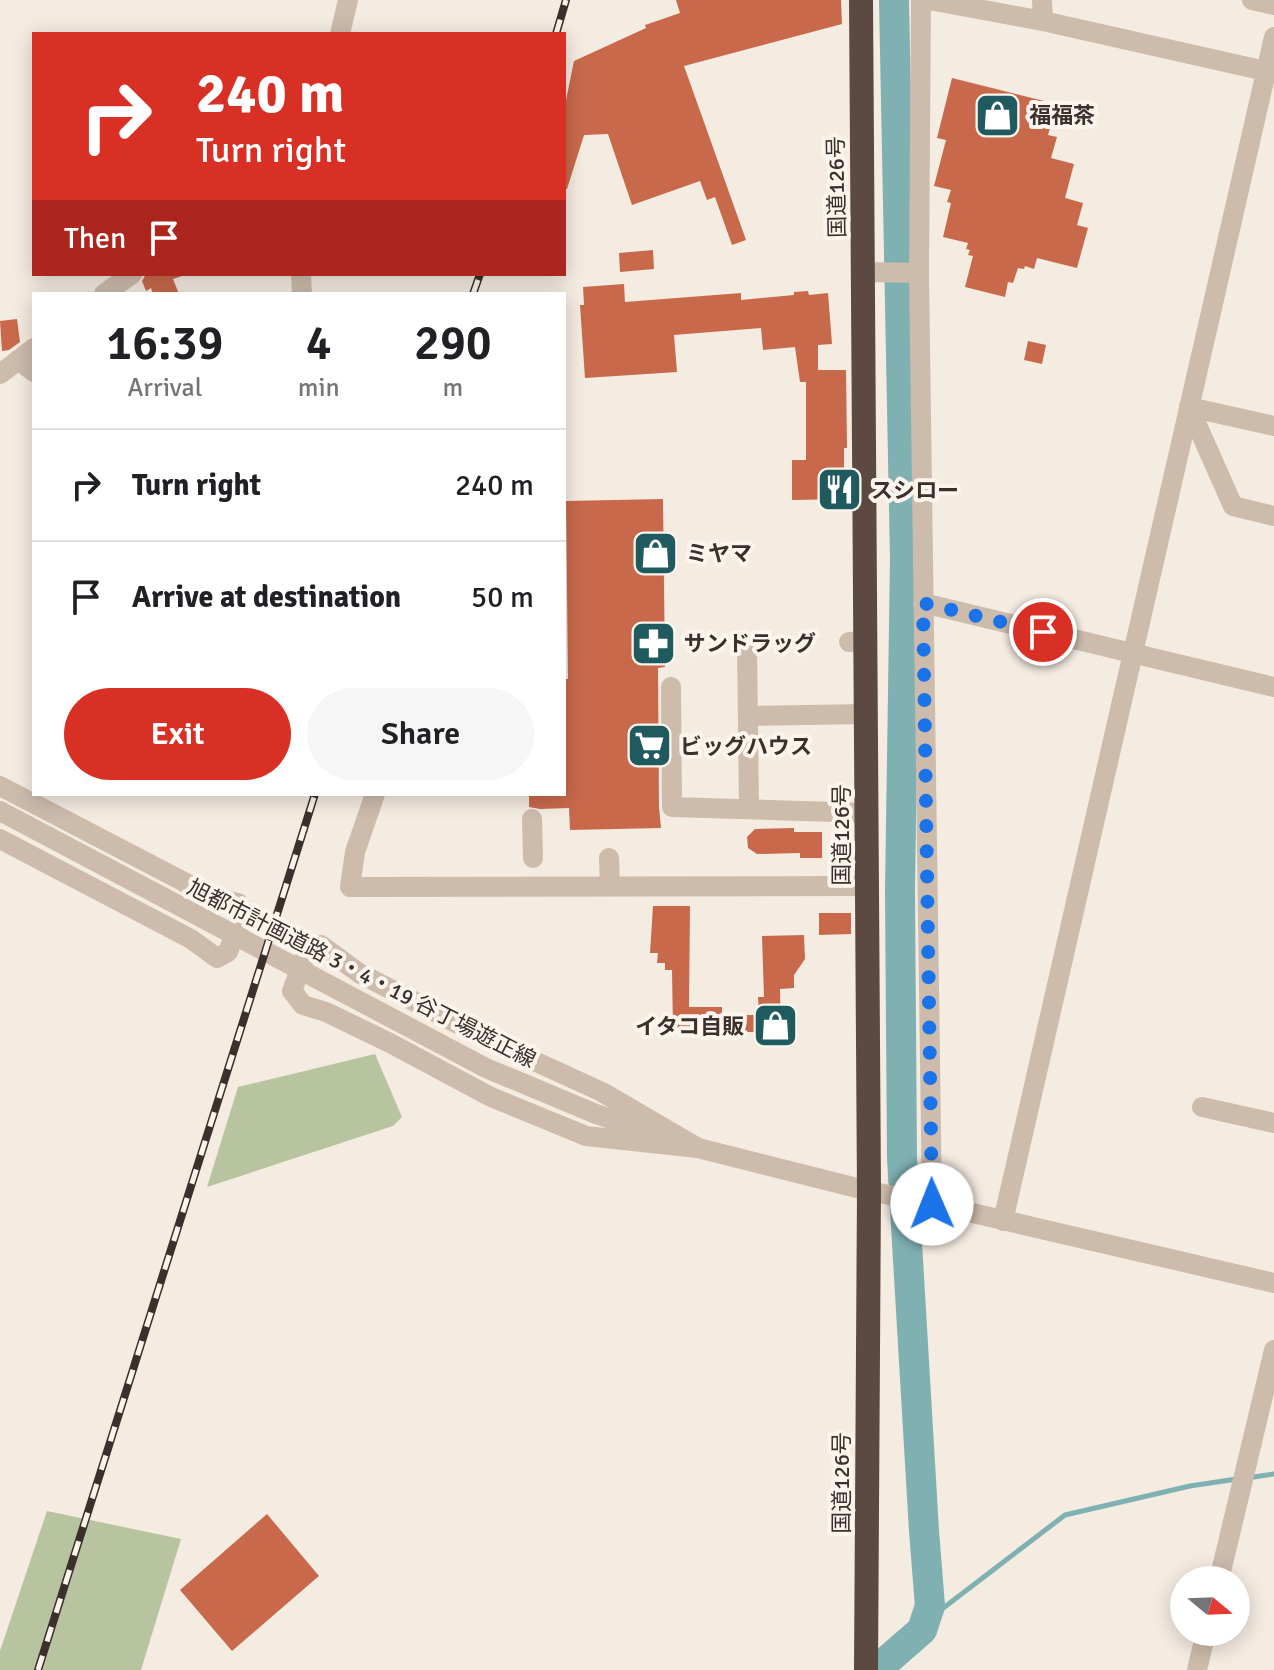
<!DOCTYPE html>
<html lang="en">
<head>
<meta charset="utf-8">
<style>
  :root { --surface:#fff; --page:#f6f6f6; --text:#202124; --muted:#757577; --line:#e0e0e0; --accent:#d93025 }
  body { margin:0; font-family:Signika,"Noto Sans JP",sans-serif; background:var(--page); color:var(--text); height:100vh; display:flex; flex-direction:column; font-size:30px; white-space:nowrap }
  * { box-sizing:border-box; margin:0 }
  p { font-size:26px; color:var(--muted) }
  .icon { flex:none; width:44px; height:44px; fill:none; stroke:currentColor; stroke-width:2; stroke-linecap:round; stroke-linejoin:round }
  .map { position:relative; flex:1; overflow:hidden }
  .drawer { position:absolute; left:32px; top:292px; width:534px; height:504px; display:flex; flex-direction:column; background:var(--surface); border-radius:0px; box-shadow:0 4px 20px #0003 }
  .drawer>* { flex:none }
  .top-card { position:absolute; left:32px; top:32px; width:534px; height:244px; border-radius:0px; box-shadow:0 4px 20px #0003; background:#d93025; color:#fff; overflow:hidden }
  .needle { width:52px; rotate:109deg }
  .fabs { position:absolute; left:1170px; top:1566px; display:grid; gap:16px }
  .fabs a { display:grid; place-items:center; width:80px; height:80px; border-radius:50%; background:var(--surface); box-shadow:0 4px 20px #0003; font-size:40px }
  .pin { position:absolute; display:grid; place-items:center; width:68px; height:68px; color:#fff; margin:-34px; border:4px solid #fff; border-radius:50%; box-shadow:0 2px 8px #0007 }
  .me { position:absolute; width:88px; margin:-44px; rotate:359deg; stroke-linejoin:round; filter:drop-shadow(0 0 6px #0008) }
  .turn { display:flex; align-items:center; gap:28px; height:168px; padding:0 32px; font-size:36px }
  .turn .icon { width:104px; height:104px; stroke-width:2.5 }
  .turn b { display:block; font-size:56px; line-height:68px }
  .then { display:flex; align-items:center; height:76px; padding:0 32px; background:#0003; gap:16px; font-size:30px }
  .eta { display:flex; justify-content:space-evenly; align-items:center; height:136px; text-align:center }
  .eta b { font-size:48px; font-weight:600; line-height:56px }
  .primary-button { display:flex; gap:16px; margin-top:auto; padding:16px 32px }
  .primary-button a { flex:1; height:92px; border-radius:48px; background:var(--accent); color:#fff; font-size:32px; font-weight:600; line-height:92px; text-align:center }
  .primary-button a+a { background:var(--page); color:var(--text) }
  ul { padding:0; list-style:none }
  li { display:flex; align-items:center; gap:24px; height:112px; padding:0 32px; border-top:2px solid var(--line) }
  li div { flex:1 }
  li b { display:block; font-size:30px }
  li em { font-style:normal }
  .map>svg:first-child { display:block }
  .green { fill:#b8c4a0 }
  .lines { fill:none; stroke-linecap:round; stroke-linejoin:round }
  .stream { stroke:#7fb0b2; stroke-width:5 }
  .river { stroke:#7fb0b2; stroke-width:30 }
  .building { fill:#c8694b }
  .minor { stroke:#cdbbac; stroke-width:20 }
  .highway { stroke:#5c4a42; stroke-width:24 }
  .rail-casing { stroke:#3b302b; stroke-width:8 }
  .rail { stroke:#fbf5ee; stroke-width:5; stroke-dasharray:15; stroke-linecap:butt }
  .route { stroke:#1a73e8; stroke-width:14; stroke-dasharray:0 25.2 }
  .labels { text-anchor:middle; stroke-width:8; stroke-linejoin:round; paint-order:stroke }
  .poi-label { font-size:22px; font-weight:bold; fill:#3b302b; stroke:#fbf5ee; text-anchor:start }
  .street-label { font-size:22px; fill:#3b302b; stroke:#fbf5ee }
</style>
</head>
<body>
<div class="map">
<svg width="1274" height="1670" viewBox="0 0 1274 1670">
  <rect width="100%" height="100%" fill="#f4ebe1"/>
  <!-- green -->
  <g class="green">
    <polygon points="375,1054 402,1117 393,1126 207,1187 238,1087"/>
    <polygon points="47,1511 181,1539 141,1670 0,1670 0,1651"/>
  </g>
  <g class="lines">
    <!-- stream -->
    <g class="stream">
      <polyline points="1247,1478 1274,1474"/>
      <polyline points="925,1622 1065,1515 1190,1486 1237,1479"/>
    </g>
    <!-- river -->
    <polyline class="river" points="876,1670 922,1630 930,1606 924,1531 902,1158 900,891 905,559 894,0"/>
  </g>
  <!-- building -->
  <g class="building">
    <polygon points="676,0 841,0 842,24 684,66 746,240 732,245 715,197 707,200 700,181 632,205 608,134 584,135 567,189 564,188 564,110 574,61 646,28 645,25 680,13"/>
    <polygon points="952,78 1044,101 1054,113 1048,135 1057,137 1051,158 1074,164 1065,198 1083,203 1077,225 1088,228 1077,268 1037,258 1034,269 1025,266 1024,269 1018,268 1013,283 1008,282 1005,297 965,287 973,256 968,255 970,250 966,249 968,243 943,237 951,203 947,202 951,190 934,186 946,140 937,138"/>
    <polygon points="653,250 654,269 620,272 619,253"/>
    <polygon points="146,274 185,274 185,275 173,279 179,294 153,294 151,288 146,291 142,281"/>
    <polygon points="624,284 625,302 741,293 741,300 794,295 794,292 808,291 809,295 828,293 832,344 818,345 818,370 846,370 847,448 844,448 844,477 848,477 849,499 792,500 792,460 806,460 806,382 800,382 795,347 763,350 761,328 674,335 677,372 585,378 580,305 584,305 583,287"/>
    <polygon points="17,319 20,342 9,350 2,351 0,321"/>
    <polygon points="1028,341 1046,345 1042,364 1024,360"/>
    <polygon points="663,499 665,667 658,668 659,807 661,828 570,830 569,808 540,809 529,807 529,794 564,794 564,679 568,679 566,501"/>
    <polygon points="794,828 794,832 822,832 822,858 800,858 800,853 757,854 748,848 747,837 755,829"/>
    <polygon points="653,906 690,906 689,1007 722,1007 722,1015 759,1015 758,997 764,997 762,936 804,935 805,959 794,975 794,988 780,989 781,1046 759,1046 759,1032 728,1032 728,1028 673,1028 672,970 665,970 665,963 657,963 658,953 650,953"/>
    <polygon points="819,913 851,913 851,934 819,935"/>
    <polygon points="267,1514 319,1576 232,1651 180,1590"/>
  </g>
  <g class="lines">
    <!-- minor -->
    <g class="minor">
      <polyline points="921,0 919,273 932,1204"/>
      <polyline points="929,0 1043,21 1274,73"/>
      <polyline points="1042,0 1043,21"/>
      <polyline points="1252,0 1274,5"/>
      <polyline points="340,34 348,0"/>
      <polyline points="863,272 919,273"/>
      <polyline points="301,274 302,294"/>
      <polyline points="104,294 132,274"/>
      <polyline points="18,360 34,372"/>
      <polyline points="0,374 34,348"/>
      <polyline points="1189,407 1233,506 1274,516"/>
      <polyline points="1189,407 1274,426"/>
      <polyline points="923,603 1274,687"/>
      <polyline points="849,642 865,641"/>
      <polyline points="747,643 749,809"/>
      <polyline points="671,687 672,807 866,813"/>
      <polyline points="749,716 866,714"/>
      <polyline points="0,786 215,898 238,903 242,916 228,952 217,958 191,939 0,839"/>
      <polyline points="375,794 355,852 350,887 867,886"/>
      <polyline points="0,811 486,1068 596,1114 698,1148 869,1191 925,1202 1274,1283"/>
      <polyline points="532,819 533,858"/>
      <polyline points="609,858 610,886"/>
      <polygon points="321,945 359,973 493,1042 602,1092 698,1148 586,1136 491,1097 390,1043 326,1012 303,1005 292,991 307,951"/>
      <polyline points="1202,1107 1274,1123"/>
      <polyline points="1003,1221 1274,37"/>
      <polyline points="1219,1580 1274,1350"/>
      <polyline points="1197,1670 1206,1632"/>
    </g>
    <!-- highway -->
    <polyline class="highway" points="861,0 869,1191 866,1670"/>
    <defs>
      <g id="rail">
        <polyline points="556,34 566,0"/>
        <polyline points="473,294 480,274"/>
        <polyline points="38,1670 315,794"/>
      </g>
    </defs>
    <!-- rail casing -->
    <use href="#rail" class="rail-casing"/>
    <!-- rail -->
    <use href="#rail" class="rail"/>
  </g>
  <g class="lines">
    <!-- route -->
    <polyline class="route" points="932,1204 923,603 1043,632"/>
  </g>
  <!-- icons -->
  <defs>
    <symbol id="shop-square" viewBox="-11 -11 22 22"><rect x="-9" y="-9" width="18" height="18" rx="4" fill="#1f5a5e" stroke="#fbf5ee"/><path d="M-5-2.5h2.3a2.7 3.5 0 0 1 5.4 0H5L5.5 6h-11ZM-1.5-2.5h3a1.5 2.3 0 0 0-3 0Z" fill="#fff"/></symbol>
    <symbol id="restaurant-square" viewBox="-11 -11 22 22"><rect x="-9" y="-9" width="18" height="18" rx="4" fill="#1f5a5e" stroke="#fbf5ee"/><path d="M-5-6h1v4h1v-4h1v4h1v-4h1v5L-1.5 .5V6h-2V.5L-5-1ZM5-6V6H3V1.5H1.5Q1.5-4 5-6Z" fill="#fff"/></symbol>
    <symbol id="pharmacy-square" viewBox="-11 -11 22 22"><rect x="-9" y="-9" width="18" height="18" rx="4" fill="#1f5a5e" stroke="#fbf5ee"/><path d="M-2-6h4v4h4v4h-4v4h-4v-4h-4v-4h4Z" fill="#fff"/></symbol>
    <symbol id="supermarket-square" viewBox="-11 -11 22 22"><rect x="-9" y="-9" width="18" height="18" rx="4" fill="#1f5a5e" stroke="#fbf5ee"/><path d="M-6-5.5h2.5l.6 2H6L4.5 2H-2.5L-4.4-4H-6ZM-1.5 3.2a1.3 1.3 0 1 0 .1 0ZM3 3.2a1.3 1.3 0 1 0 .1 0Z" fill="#fff"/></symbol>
  </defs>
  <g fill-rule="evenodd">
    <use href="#shop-square" x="972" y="90" width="51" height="51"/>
    <use href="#restaurant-square" x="814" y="464" width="51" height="51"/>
    <use href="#shop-square" x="630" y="528" width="51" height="51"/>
    <use href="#pharmacy-square" x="628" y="618" width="51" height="51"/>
    <use href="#supermarket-square" x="624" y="720" width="51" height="51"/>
    <use href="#shop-square" x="750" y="1000" width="51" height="51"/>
  </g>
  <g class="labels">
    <!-- poi labels -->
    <g class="poi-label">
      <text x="1029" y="123">福福茶</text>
      <text x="871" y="498">スシロー</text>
      <text x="686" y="561">ミヤマ</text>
      <text x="684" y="651">サンドラッグ</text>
      <text x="680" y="754">ビッグハウス</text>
      <text x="744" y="1034" text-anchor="end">イタコ自販</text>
    </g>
    <!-- street labels -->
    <g class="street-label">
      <text transform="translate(836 187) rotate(-91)" y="8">国道126号</text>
      <text transform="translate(841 835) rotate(-90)" y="8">国道126号</text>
      <text transform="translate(362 973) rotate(27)" y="8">旭都市計画道路 3・4・19 谷丁場遊正線</text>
      <text transform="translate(841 1483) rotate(-90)" y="8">国道126号</text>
    </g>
  </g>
</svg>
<div class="fabs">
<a><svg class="needle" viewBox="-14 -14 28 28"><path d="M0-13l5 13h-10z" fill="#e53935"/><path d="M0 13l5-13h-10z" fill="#757577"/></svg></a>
</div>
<div class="pin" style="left:1043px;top:632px;background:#d93025"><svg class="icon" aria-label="arrive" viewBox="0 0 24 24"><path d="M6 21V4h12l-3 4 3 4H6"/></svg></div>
<svg class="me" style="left:932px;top:1204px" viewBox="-20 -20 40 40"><circle r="19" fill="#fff"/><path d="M0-13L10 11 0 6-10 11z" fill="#1a73e8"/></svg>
<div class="top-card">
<div class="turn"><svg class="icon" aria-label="right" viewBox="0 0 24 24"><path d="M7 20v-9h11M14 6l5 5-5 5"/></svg><div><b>240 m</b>Turn right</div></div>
<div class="then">Then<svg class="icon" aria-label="arrive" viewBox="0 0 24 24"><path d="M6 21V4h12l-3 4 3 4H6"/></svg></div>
</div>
<section class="drawer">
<div class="eta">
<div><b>16:39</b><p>Arrival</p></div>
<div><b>4</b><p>min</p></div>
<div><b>290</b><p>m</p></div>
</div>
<ul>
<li><svg class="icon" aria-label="right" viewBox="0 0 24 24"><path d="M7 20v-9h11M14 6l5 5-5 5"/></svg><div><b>Turn right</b></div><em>240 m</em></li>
<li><svg class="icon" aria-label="arrive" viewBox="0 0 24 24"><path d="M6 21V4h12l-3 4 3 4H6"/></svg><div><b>Arrive at destination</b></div><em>50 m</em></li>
</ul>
<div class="primary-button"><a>Exit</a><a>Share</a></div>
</section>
</div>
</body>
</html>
